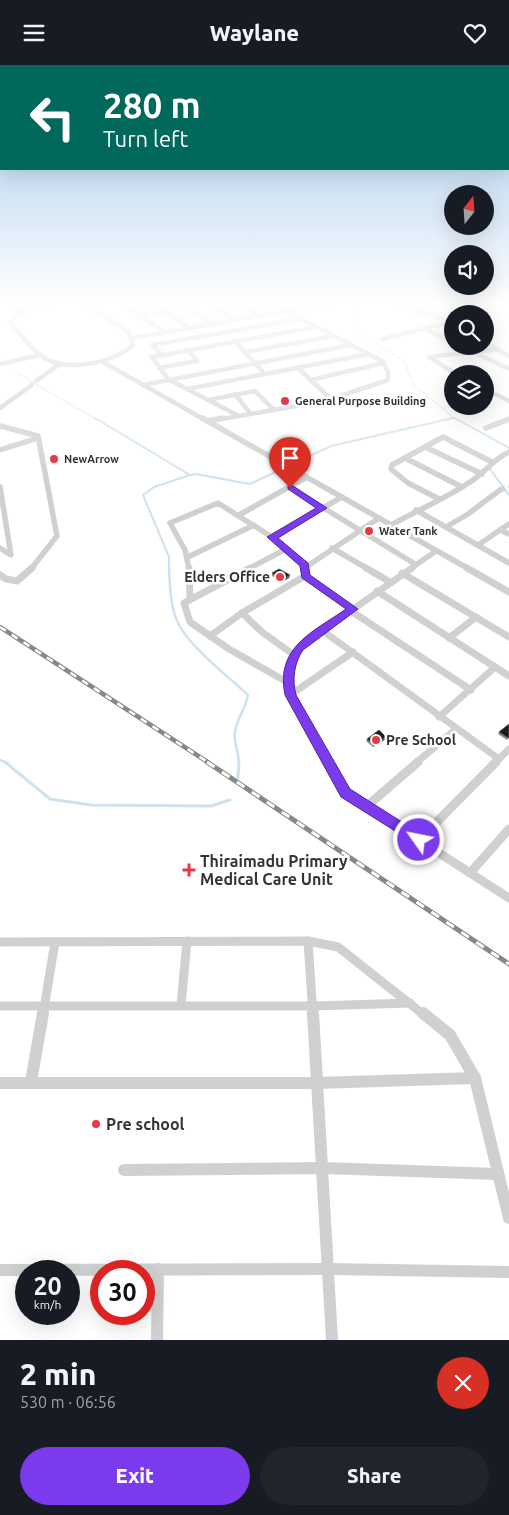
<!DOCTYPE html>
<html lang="en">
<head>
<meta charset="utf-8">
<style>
  :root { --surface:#171b24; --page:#20242c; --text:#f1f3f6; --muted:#9ea1a6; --accent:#7c3aed }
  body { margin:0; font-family:Ubuntu,sans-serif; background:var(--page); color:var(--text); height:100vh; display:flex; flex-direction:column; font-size:19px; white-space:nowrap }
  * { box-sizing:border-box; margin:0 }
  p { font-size:16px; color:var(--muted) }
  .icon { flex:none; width:28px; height:28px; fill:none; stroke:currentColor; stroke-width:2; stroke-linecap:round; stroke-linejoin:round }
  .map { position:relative; height:1275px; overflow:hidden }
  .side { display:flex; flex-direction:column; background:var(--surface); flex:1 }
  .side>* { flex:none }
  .guide { position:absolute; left:0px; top:0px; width:510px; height:105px; box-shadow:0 5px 20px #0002; background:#00695c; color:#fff; overflow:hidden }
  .needle { width:32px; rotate:17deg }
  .tools { position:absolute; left:444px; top:120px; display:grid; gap:10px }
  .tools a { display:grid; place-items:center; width:50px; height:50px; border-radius:50%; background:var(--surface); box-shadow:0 5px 20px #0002; font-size:25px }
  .speed { position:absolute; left:15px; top:1195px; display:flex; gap:10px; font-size:25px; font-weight:700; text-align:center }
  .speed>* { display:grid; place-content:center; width:65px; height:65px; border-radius:50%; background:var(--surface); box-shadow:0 5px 20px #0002; line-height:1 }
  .speed small { font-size:12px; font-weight:400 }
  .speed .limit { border:8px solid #d22; background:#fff; color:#111 }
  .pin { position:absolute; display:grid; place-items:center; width:42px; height:42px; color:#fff; margin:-51px -21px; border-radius:50% 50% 50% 0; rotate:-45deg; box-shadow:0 0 5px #0007 }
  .pin .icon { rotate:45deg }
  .me { position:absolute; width:55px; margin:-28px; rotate:303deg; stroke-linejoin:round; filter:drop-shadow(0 0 4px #0008) }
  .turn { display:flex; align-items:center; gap:18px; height:105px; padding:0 20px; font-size:22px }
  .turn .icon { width:65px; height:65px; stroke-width:2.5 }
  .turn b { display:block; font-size:35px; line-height:42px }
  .round { display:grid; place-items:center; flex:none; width:52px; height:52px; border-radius:26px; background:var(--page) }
  .summary { display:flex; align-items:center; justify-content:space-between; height:85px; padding:0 20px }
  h1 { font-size:30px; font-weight:800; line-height:38px }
  .primary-button { display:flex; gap:10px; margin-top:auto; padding:10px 20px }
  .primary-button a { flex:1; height:58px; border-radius:30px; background:var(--accent); color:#fff; font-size:20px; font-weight:800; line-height:58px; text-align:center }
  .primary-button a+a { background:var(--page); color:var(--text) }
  header { display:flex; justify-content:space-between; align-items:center; height:65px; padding:0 20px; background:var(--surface); font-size:22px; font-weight:800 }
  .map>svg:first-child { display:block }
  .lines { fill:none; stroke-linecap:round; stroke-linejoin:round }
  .stream-far3 { stroke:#cfe2ee; stroke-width:1 }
  .stream-far2 { stroke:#cfe2ee; stroke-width:2 }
  .stream-far1 { stroke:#cfe2ee; stroke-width:2.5 }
  .stream { stroke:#cfe2ee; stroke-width:3 }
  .street-tunnel { stroke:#d6d6d6; stroke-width:5.5; stroke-dasharray:5.5 2.5; stroke-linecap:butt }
  .street-far4 { stroke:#d0d0d0; stroke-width:4.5 }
  .street-far3 { stroke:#d0d0d0; stroke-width:5.5 }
  .street-far2 { stroke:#d0d0d0; stroke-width:7 }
  .street-far1 { stroke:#d0d0d0; stroke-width:9 }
  .street { stroke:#d0d0d0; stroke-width:12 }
  .rail-far1-casing { stroke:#888; stroke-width:4.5 }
  .rail-casing { stroke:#888; stroke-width:5 }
  .rail-far1 { stroke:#fff; stroke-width:2.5; stroke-dasharray:7; stroke-linecap:butt }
  .rail { stroke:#fff; stroke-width:3; stroke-dasharray:9; stroke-linecap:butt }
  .wall { fill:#8c8c8c }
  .shaded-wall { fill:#5f5f5f }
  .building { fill:#1a1a1a; stroke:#5f5f5f }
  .route { fill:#7c3aed; stroke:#51269a }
  .poi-dot { fill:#e63946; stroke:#fff; stroke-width:2 }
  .labels { text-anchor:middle; stroke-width:5; stroke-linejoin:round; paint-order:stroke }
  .far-poi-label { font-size:11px; font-weight:bold; fill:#333; stroke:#fff; text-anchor:start }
  .poi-label { font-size:14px; font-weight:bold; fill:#333; stroke:#fff; text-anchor:end }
  .near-poi-label { font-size:16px; font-weight:bold; fill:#333; stroke:#fff; text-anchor:start }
</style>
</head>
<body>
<header><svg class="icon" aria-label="menu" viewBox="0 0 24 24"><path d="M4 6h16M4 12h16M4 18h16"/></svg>Waylane<svg class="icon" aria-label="heart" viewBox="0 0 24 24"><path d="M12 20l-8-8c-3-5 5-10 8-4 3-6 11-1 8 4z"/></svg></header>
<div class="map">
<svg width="509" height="1275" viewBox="0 0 509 1275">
  <rect width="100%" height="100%" fill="#fff"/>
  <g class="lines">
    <!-- stream-far3 -->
    <g class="stream-far3">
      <polyline points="355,238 358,267 404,296 413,319 454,353 447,355"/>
      <polyline points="0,291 22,311 97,355"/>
      <polyline points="454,353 457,355"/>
    </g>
    <!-- stream-far2 -->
    <g class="stream-far2">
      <polyline points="95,353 190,410 154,422 143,430 169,492 169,504"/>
      <polyline points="455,353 509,383"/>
      <polyline points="490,404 509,430"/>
      <polyline points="190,410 196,409 250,419 331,381 453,353"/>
    </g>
    <!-- stream-far1 -->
    <g class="stream-far1">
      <path d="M169 503C170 522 170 543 179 560 192 584 228 611 248 630 246 643 237 653 235 667 233 677 239 688 239 698"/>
      <polyline points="0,695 8,698"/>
    </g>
    <!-- stream -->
    <g class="stream">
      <polyline points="5,697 50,734 91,740 211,741 230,735"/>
      <polyline points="238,713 239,697"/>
    </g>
    <!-- street-tunnel -->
    <polyline class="street-tunnel" points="500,425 508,422"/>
    <!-- street-far4 -->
    <g class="street-far4">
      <path d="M49 238 17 247 10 257C19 267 28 280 39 289 62 309 112 299 133 280L128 266 84 238"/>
      <polyline points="121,238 165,267"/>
      <polyline points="151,238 190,263"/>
      <polyline points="209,238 235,255"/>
      <polyline points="238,238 260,251"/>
      <polyline points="395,238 450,257"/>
      <polyline points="182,240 213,259"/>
      <polyline points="470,249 489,242"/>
      <polyline points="140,250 190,238"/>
      <polyline points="425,264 452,277"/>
      <polyline points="132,273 333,238"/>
      <polyline points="383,274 450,257"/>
      <polyline points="234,275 265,309"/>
      <polyline points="485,277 509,291"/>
      <polyline points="461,281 509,304"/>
      <polyline points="245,287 334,271"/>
      <polyline points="161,290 153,280 300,254"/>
      <polyline points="103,297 205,355"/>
      <polyline points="0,299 40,290"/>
      <polyline points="159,303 197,296 188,285"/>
      <polyline points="298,303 331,334"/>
      <polyline points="456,309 429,292 499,284"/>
      <polyline points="310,315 384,298"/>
      <polyline points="36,316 60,299"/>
      <polyline points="143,320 351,280"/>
      <polyline points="187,324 369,289"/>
      <polyline points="485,324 509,336"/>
      <polyline points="235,329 250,348"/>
      <polyline points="208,335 255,326 274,345"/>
      <polyline points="0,343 32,320"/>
      <polyline points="237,350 168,314 152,292 315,262"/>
      <polyline points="216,355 325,336 388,315 388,307 382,296 271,238"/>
    </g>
    <!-- street-far3 -->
    <g class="street-far3">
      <polyline points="202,353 469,504"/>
      <polyline points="207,356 223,353"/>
      <polyline points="0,361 38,371 57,471 31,504"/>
      <polyline points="486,363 509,354"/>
      <polyline points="425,382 482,409"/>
      <polyline points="0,385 38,373"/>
      <polyline points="405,393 462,422"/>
      <polyline points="0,422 11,490 0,483"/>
      <polyline points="291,423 415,499"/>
      <polyline points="439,434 408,418 391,404 392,400 443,372 492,397"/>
      <polyline points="416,445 509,498"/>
      <polyline points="239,450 307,412"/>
      <path d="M391 460C418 445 447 433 473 415 486 406 494 394 509 387"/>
      <polyline points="446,462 468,449 500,425"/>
      <polyline points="500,465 509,469"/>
      <polyline points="272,472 342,432"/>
      <polyline points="478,480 509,459"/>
      <polyline points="332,483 368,504"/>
      <polyline points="188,492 254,460"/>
      <polyline points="189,504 185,485 170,458 218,438 272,472 305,500"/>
      <polyline points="248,504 286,484"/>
      <polyline points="303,504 379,453"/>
      <polyline points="410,504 436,486"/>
    </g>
    <!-- street-far2 -->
    <g class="street-far2">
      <polyline points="189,503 190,534"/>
      <polyline points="250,503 184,538 190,557 229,584 287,617"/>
      <polyline points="303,503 305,511 353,544"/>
      <polyline points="366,503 390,517"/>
      <polyline points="467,503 509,527"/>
      <polyline points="402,508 509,572"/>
      <polyline points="0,510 6,514 17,516 32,503"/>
      <polyline points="377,526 509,611"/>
      <polyline points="351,546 471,625"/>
      <polyline points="242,548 262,567 294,590"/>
      <polyline points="323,566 499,694"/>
      <polyline points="210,571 242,548 305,511"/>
      <polyline points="449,573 476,552"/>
      <polyline points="290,630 353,587"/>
      <polyline points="439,652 495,602"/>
      <polyline points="329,698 290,630 290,606 299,582 412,503"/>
      <polyline points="416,698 456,664"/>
      <polyline points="495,698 509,684"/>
    </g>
    <!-- street-far1 -->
    <g class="street-far1">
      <polyline points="328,697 346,728 509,833"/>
      <polyline points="367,741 418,697"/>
      <polyline points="419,775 496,697"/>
      <polyline points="470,808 509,764"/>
      <polyline points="308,876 313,950"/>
      <polyline points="0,877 308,876 338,882 424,950"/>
      <polyline points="181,940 187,876"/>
      <polyline points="0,941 313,941 410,938"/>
      <polyline points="43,950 55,877"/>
    </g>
    <!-- street -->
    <g class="street">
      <polyline points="313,948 332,1275"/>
      <polyline points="423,948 450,970 475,1013 509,1153"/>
      <polyline points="31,1017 43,948"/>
      <polyline points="0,1018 317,1018 475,1013"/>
      <polyline points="124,1105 323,1103 498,1109"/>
      <polyline points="0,1205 328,1204 509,1207"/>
      <polyline points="157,1275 158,1204"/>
    </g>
    <defs>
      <polyline id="rail-far1" points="0,562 209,698"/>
      <polyline id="rail" points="207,697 509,899"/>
    </defs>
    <!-- rail-far1 casing -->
    <use href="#rail-far1" class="rail-far1-casing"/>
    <!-- rail casing -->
    <use href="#rail" class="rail-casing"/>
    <!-- rail-far1 -->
    <use href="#rail-far1" class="rail-far1"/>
    <!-- rail -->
    <use href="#rail" class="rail"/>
  </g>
  <!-- wall -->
  <g class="wall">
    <polygon points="272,508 290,510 289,513 282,517 272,511"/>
    <polygon points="509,659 509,673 507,675 498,669 499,667"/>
    <polygon points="386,672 386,674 373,682 366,676 367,674"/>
  </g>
  <!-- shaded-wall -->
  <g class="shaded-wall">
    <polygon points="290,510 289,513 282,517 282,515"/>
    <polygon points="386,672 386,674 373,682 374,680"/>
  </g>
  <!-- building -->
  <g class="building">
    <polygon points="279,504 290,510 282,515 272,508"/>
    <polygon points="509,659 509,672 508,673 499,667"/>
    <polygon points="379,665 386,672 374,680 367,674"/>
  </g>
  <!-- sky -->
  <linearGradient id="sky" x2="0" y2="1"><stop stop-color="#9ec6ea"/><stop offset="0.57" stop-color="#fff"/><stop offset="1" stop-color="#fff" stop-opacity="0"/></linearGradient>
  <rect width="509" height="417" fill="url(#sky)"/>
  <!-- route -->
  <path class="route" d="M288 421H293L327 443 278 473 308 498 310 510 358 544 303 585C294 598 292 615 296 630L350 724 424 771 426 775 424 779 419 781 341 732 285 630C275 582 313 567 346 544L302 513 300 501 267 472 316 443 288 424Z"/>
  <!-- markers -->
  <g class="poi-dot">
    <circle cx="285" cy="336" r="5"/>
    <circle cx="54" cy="394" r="5"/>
    <circle cx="369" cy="466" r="5"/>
    <circle cx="280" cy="512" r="5"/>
    <circle cx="376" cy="675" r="5"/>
    <path d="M186.5 797.5h5v5h5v5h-5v5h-5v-5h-5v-5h5z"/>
    <circle cx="96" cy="1059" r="5"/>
  </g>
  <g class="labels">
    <!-- far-poi labels -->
    <g class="far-poi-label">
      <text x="295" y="340">General Purpose Building</text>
      <text x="64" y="398">NewArrow</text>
      <text x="379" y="470">Water Tank</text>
    </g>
    <!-- poi labels -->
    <g class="poi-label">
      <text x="270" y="517">Elders Office</text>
      <text x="386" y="680" text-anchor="start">Pre School</text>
    </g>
    <!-- near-poi labels -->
    <g class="near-poi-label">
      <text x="200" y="802">Thiraimadu Primary<tspan x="200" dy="18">Medical Care Unit</tspan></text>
      <text x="106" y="1065">Pre school</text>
    </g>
  </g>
</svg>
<div class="tools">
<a><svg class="needle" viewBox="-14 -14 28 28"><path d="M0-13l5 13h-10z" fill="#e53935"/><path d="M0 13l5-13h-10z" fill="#9ea1a6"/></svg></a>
<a><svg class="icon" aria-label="sound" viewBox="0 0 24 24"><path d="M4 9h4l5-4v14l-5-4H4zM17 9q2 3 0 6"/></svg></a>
<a><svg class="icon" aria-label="search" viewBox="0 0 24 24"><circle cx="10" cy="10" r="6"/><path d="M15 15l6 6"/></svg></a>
<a><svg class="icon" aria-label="layers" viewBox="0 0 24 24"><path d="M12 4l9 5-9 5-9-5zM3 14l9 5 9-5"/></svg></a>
</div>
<div class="speed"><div>20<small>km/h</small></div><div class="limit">30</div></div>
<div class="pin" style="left:290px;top:423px;background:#d93025"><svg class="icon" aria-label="arrive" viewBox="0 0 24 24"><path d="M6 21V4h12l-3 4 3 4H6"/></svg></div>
<svg class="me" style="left:419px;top:775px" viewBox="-20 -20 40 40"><circle r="17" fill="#7c3aed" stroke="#fff" stroke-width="3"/><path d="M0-11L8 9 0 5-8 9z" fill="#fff"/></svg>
<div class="guide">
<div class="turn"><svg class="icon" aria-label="left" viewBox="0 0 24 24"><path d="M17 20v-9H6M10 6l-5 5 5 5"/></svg><div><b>280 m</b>Turn left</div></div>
</div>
</div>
<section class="side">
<div class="summary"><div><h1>2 min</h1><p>530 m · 06:56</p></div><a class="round" style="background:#d93025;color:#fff"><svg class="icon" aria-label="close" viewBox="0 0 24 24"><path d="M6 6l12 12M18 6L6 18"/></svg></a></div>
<div class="primary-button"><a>Exit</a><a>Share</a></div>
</section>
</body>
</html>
